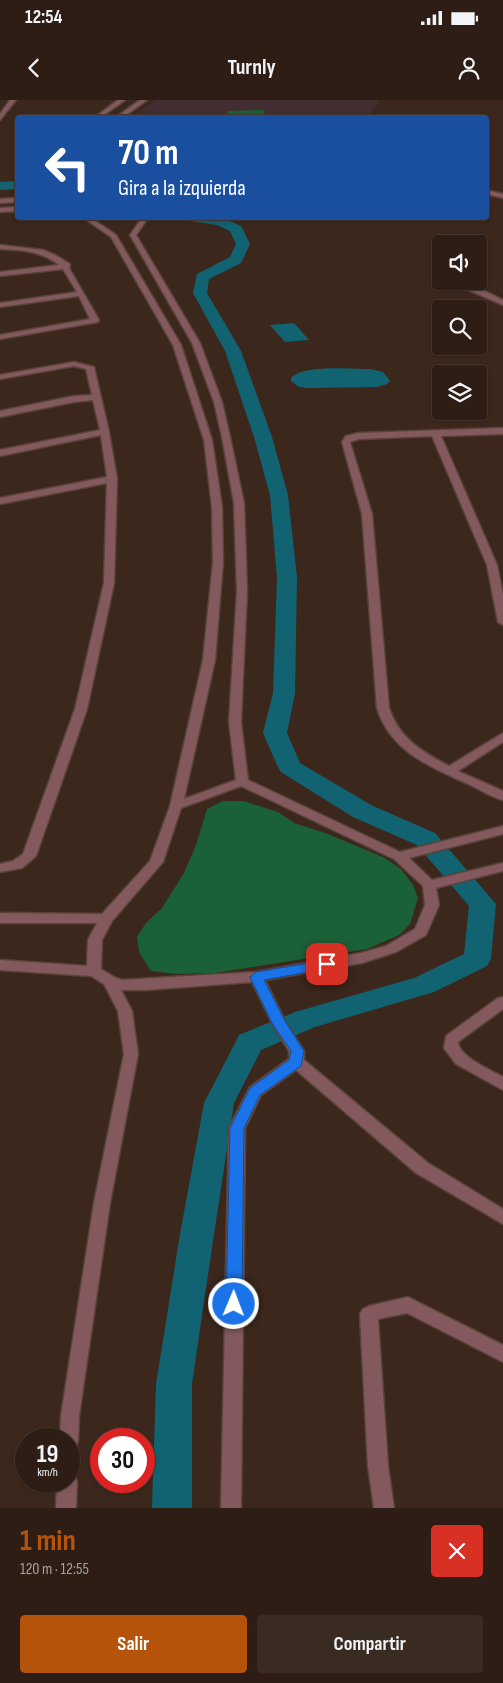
<!DOCTYPE html>
<html lang="es">
<head>
<meta charset="utf-8">
<style>
  :root { --surface:#2d1d15; --page:#392a22; --text:#f1f3f6; --muted:#a7a2a0; --line:#483b34; --accent:#b45309 }
  body { margin:0; font-family:"Sofia Sans Condensed",sans-serif; background:var(--page); color:var(--text); height:100vh; display:flex; flex-direction:column; font-size:19px; white-space:nowrap }
  * { box-sizing:border-box; margin:0 }
  p { font-size:16px; color:var(--muted) }
  .icon { flex:none; width:28px; height:28px; fill:none; stroke:currentColor; stroke-width:2; stroke-linecap:round; stroke-linejoin:round }
  .map { position:relative; height:1408px; overflow:hidden }
  .side { display:flex; flex-direction:column; background:var(--surface); flex:1 }
  .side>* { flex:none }
  .hud { position:absolute; left:15px; top:15px; width:474px; height:105px; border-radius:5px; box-shadow:0 1px 4px #0004,0 0 0 1px var(--line); background:#1a4fa0; color:#fff; overflow:hidden }
  .fabs { position:absolute; left:432px; top:135px; display:grid; gap:10px }
  .fabs a { display:grid; place-items:center; width:55px; height:55px; border-radius:5px; background:var(--surface); box-shadow:0 1px 4px #0004,0 0 0 1px var(--line); font-size:25px }
  .speed { position:absolute; left:15px; top:1328px; display:flex; gap:10px; font-size:25px; font-weight:700; text-align:center }
  .speed>* { display:grid; place-content:center; width:65px; height:65px; border-radius:50%; background:var(--surface); box-shadow:0 1px 4px #0004,0 0 0 1px var(--line); line-height:1 }
  .speed small { font-size:12px; font-weight:400 }
  .speed .limit { border:8px solid #d22; background:#fff; color:#111 }
  .pin { position:absolute; display:grid; place-items:center; width:42px; height:42px; color:#fff; margin:-21px; border-radius:10px; box-shadow:0 2px 8px #0006 }
  .me { position:absolute; width:55px; margin:-28px; rotate:1deg; stroke-linejoin:round; filter:drop-shadow(0 0 4px #0008) }
  .turn { display:flex; align-items:center; gap:18px; height:105px; padding:0 20px; font-size:22px }
  .turn .icon { width:65px; height:65px; stroke-width:2.5 }
  .turn b { display:block; font-size:35px; line-height:42px }
  .round { display:grid; place-items:center; flex:none; width:52px; height:52px; border-radius:5px; background:var(--page) }
  .overview { display:flex; align-items:center; justify-content:space-between; height:85px; padding:0 20px }
  h1 { font-size:30px; font-weight:700; line-height:38px; color:var(--accent) }
  .button { display:flex; gap:10px; margin-top:auto; padding:10px 20px }
  .button a { flex:1; height:58px; border-radius:5px; background:var(--accent); color:#fff; font-size:20px; font-weight:700; line-height:58px; text-align:center }
  .button a+a { background:var(--page); color:var(--text) }
  .status { display:flex; justify-content:space-between; align-items:center; height:35px; padding:0 25px; background:var(--surface); direction:ltr }
  .status svg { height:14px; fill:currentColor }
  header { display:flex; justify-content:space-between; align-items:center; height:65px; padding:0 20px; background:var(--surface); font-size:22px; font-weight:700 }
  .map>svg:first-child { display:block }
  .industrial { fill:#422e30 }
  .green { fill:#1b6137 }
  .water { fill:#126371 }
  .lines { fill:none; stroke-linecap:round; stroke-linejoin:round }
  .canal { fill:#126371; fill-rule:evenodd }
  .minor-casing { stroke:#584339; stroke-width:3 }
  .tertiary-casing { stroke:#584339; stroke-width:3 }
  .minor { fill:#83595e; fill-rule:evenodd }
  .tertiary { fill:#83595e; fill-rule:evenodd }
  .route { fill:#1a73e8; stroke:#114b97 }
</style>
</head>
<body>
<div class="status"><b>12:54</b><svg viewBox="0 0 49 12"><path d="M0 12V9h3v3zM5 12V6h3v6zM10 12V3h3v9zM15 12V0h3v12zM26 1h20v11H26zM47 4h2v5h-2z"/></svg></div>
<header><svg class="icon" aria-label="back" viewBox="0 0 24 24"><path d="M15 5l-7 7 7 7"/></svg>Turnly<svg class="icon" aria-label="person" viewBox="0 0 24 24"><circle cx="12" cy="8" r="4"/><path d="M4 21q1-7 8-7t8 7"/></svg></header>
<div class="map">
<svg width="503" height="1408" viewBox="0 0 503 1408">
  <rect width="100%" height="100%" fill="#3c271c"/>
  <!-- industrial -->
  <polygon class="industrial" points="155,0 380,0 367,17 130,18"/>
  <!-- green -->
  <g class="green">
    <polygon points="263,10 266,16 229,17 227,11"/>
    <polygon points="223,701 243,701 278,712 294,723 328,734 385,758 402,770 413,785 418,798 410,824 399,835 367,849 215,873 177,874 151,871 139,852 137,837 146,823 162,808 184,773 196,745 207,709"/>
  </g>
  <!-- water -->
  <g class="water">
    <polygon points="294,223 309,240 285,242 270,225"/>
    <path d="M370 269 383 272 390 281 387 284 377 287 308 288 299 287 291 281V278C303 264 351 269 370 269Z"/>
  </g>
  <g class="lines">
    <!-- canal -->
    <g class="canal">
      <polygon points="18,81 18,89 0,90 0,82"/>
      <polygon points="188,118 225,119 241,126 250,144 241,163 209,179 207,193 241,251 272,337 288,395 297,478 295,593 287,633 300,663 371,705 435,733 496,804 491,859 487,866 434,892 315,927 261,950 234,1003 214,1134 192,1284 192,1408 152,1408 156,1284 180,1134 204,1003 235,943 239,935 295,912 414,878 464,854 469,806 417,745 353,717 281,672 278,667 263,633 273,593 277,478 270,395 254,337 225,251 193,193 197,174 230,157 236,144 230,131 217,125 190,121"/>
    </g>
    <defs>
      <g id="minor">
        <polygon points="10,0 16,0 0,20 0,14"/>
        <polygon points="486,90 503,94 503,98 486,94"/>
        <path d="M84 118H91L116 135 181 245 212 340 222 407 223 462 215 560 184 699 236 680 229 622 237 491 234 403 222 337 214 302 192 243 130 135 142 118H148L136 135 200 243 222 302 230 337 244 403 247 491 241 622 248 680 400 752 503 726V734L409 758 432 780 503 763V771L436 788 439 805 426 835 396 852 362 863 265 880 285 921 304 951V960L428 1063 503 1109V1124L416 1073 296 970 261 995 245 1028 241 1408H221L229 1028 250 987 289 959V951L272 923 252 882 146 890H121L132 911 138 954 110 1103 79 1316 78 1341 76 1347 69 1350V1339H60L61 1316 94 1103 124 954 118 911 104 884 91 876 0 870V860L87 866 88 840 97 823H0V813L102 814 150 761 170 706 203 560 213 462 212 407 204 340 173 245 111 137ZM241 686 394 759 423 786 425 805 415 829 386 846 361 853 256 872 122 880 114 877 101 869 102 840 112 821 163 762 181 708Z"/>
        <path d="M0 145 43 150 55 155 70 164 69 168 99 220 98 222 0 239V235L90 219 79 196 0 207V203L77 192 63 169 0 176V172L59 165C41 151 22 150 0 149Z"/>
        <polygon points="466,185 472,185 503,200 503,205 466,189"/>
        <polygon points="74,262 94,267 109,332 117,379 114,483 87,609 36,756 22,768 0,772 0,764 13,761 23,754 75,609 104,483 107,383 0,404 0,398 107,377 101,335 0,356 0,350 100,330 93,300 74,302 0,317 0,311 74,296 92,295 86,269 74,266 0,279 0,275"/>
        <path d="M503 328V334L441 336 497 465 503 495V525L498 522 487 465 432 336 359 339 350 342 372 414 389 608C399 638 422 652 449 666L503 633V642L458 671 503 691V700C491 697 479 689 468 684 430 667 390 651 377 608L362 414 342 342 346 336 359 333Z"/>
        <path d="M503 897V909L458 942C459 957 491 970 503 977V990L456 964 444 948 446 936 498 898Z"/>
        <polygon points="408,1197 503,1245 503,1262 407,1213 378,1219 388,1366 394,1408 374,1408 368,1366 360,1214 363,1209 369,1206"/>
        <polygon points="69,1373 74,1375 77,1381 76,1408 56,1408 57,1381 69,1381"/>
      </g>
      <g id="tertiary">
        <polygon points="118,0 125,0 100,18 94,18"/>
        <polygon points="140,0 147,0 122,18 115,18"/>
        <polygon points="18,98 18,102 0,103 0,99"/>
        <polygon points="18,107 18,111 0,112 0,108"/>
      </g>
    </defs>
    <!-- minor casing -->
    <use href="#minor" class="minor-casing"/>
    <!-- tertiary casing -->
    <use href="#tertiary" class="tertiary-casing"/>
    <!-- minor -->
    <use href="#minor" class="minor"/>
    <!-- tertiary -->
    <use href="#tertiary" class="tertiary"/>
  </g>
  <!-- route -->
  <polygon class="route" points="327,860 333,864 331,868 264,880 285,921 304,951 301,966 260,995 244,1028 242,1204 240,1208 234,1210 228,1208 226,1204 230,1028 250,988 289,960 291,951 272,923 250,877 256,872"/>
</svg>
<div class="fabs">
<a><svg class="icon" aria-label="sound" viewBox="0 0 24 24"><path d="M4 9h4l5-4v14l-5-4H4zM17 9q2 3 0 6"/></svg></a>
<a><svg class="icon" aria-label="search" viewBox="0 0 24 24"><circle cx="10" cy="10" r="6"/><path d="M15 15l6 6"/></svg></a>
<a><svg class="icon" aria-label="layers" viewBox="0 0 24 24"><path d="M12 4l9 5-9 5-9-5zM3 14l9 5 9-5"/></svg></a>
</div>
<div class="speed"><div>19<small>km/h</small></div><div class="limit">30</div></div>
<div class="pin" style="left:327px;top:864px;background:#d93025"><svg class="icon" aria-label="arrive" viewBox="0 0 24 24"><path d="M6 21V4h12l-3 4 3 4H6"/></svg></div>
<svg class="me" style="left:234px;top:1204px" viewBox="-20 -20 40 40"><circle r="17" fill="#1a73e8" stroke="#fff" stroke-width="3"/><path d="M0-11L8 9 0 5-8 9z" fill="#fff"/></svg>
<div class="hud">
<div class="turn"><svg class="icon" aria-label="left" viewBox="0 0 24 24"><path d="M17 20v-9H6M10 6l-5 5 5 5"/></svg><div><b>70 m</b>Gira a la izquierda</div></div>
</div>
</div>
<section class="side">
<div class="overview"><div><h1>1 min</h1><p>120 m · 12:55</p></div><a class="round" style="background:#d93025;color:#fff"><svg class="icon" aria-label="close" viewBox="0 0 24 24"><path d="M6 6l12 12M18 6L6 18"/></svg></a></div>
<div class="button"><a>Salir</a><a>Compartir</a></div>
</section>
</body>
</html>
